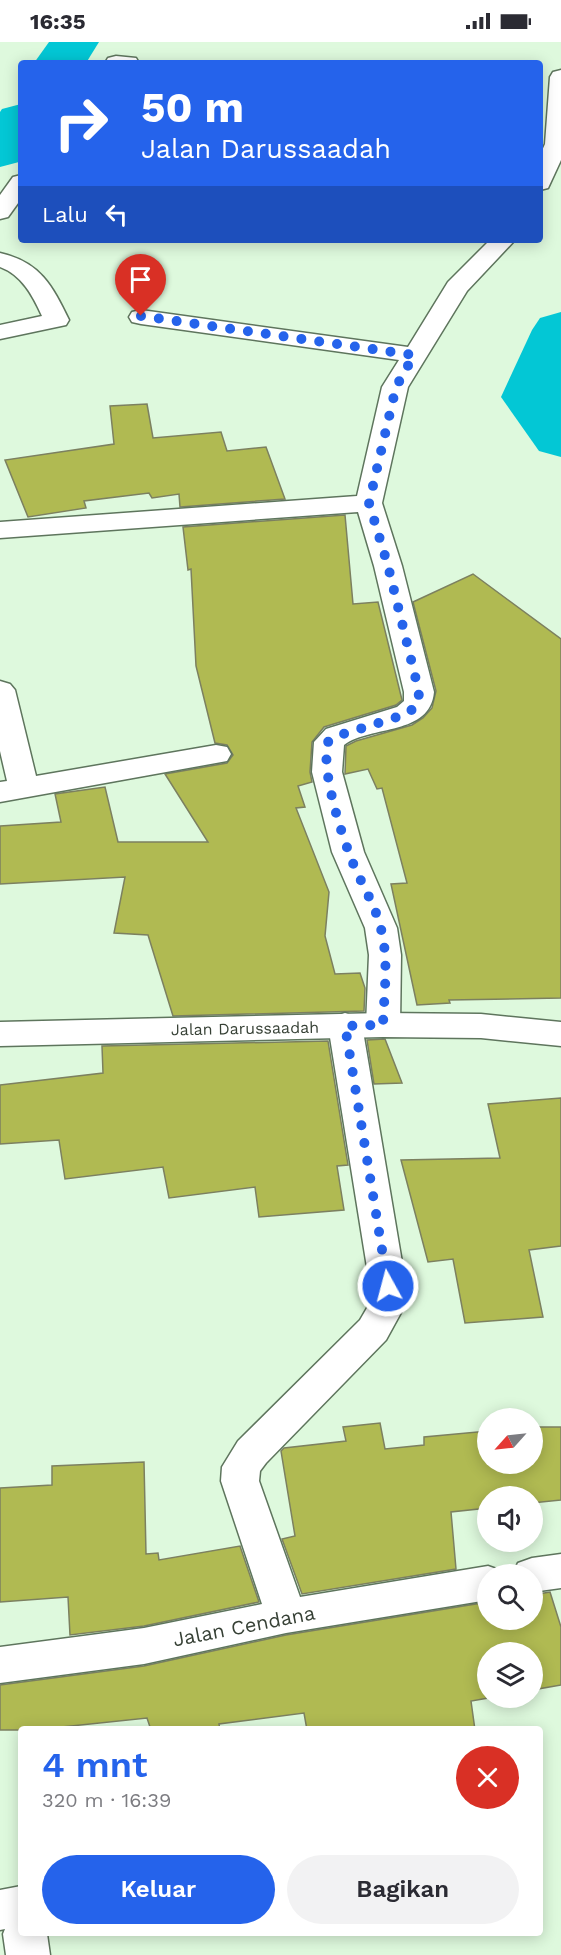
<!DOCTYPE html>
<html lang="id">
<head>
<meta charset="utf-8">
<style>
  :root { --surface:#fff; --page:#f2f2f3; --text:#2b2b33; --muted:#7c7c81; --accent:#2563eb }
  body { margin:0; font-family:"Work Sans",sans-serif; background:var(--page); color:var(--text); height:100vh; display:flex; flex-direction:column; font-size:22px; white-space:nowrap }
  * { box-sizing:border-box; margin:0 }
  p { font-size:20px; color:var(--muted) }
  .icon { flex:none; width:33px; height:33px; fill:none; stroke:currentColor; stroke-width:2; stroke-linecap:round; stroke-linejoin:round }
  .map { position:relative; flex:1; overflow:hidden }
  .side { position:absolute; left:18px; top:1684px; width:525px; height:210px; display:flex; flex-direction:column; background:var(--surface); border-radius:6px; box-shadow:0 3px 15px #0003 }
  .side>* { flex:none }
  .hud { position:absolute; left:18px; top:18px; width:525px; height:183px; border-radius:6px; box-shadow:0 3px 15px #0003; background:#2563eb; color:#fff; overflow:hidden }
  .needle { width:39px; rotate:243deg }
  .fabs { position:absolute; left:477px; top:1366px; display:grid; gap:12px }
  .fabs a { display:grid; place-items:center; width:66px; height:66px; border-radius:50%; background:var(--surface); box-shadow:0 3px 15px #0003; font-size:30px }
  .pin { position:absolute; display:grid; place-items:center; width:51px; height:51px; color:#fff; margin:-62px -26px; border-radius:50% 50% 50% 0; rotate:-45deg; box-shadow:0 0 6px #0007 }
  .pin .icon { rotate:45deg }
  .me { position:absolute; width:66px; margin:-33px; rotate:353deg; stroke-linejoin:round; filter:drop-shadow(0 0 4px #0008) }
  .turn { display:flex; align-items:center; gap:21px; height:126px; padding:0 24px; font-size:27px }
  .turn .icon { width:78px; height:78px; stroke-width:2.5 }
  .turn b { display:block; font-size:42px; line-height:51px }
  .then { display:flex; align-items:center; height:57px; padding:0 24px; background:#0003; gap:12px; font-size:22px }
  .round { display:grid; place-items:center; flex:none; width:63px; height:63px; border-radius:32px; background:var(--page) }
  .head { display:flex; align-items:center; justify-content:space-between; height:102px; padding:0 24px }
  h1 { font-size:36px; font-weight:600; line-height:45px; color:var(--accent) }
  .cta { display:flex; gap:12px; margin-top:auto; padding:12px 24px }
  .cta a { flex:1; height:69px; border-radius:36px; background:var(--accent); color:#fff; font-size:24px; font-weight:600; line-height:69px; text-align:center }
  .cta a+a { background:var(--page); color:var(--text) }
  .status { display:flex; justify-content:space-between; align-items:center; height:42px; padding:0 30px; background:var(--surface); direction:ltr }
  .status svg { height:16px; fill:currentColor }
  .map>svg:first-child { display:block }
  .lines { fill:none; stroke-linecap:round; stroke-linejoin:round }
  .river { fill:#03c7d5; fill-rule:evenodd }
  .building { fill:#b0ba52; stroke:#7c8060; stroke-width:1.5 }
  .minor-casing { stroke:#5e755d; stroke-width:3 }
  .tertiary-casing { stroke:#5e755d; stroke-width:3 }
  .minor { fill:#fff; fill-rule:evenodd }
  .tertiary { fill:#fff; fill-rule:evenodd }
  .route { stroke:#2563eb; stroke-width:10; stroke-dasharray:0 18 }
  .labels { text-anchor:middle; stroke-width:4.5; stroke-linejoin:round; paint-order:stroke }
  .street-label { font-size:16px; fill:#364035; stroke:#fff }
  .near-street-label { font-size:20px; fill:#364035; stroke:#fff }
</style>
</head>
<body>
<div class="status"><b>16:35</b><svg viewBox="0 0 49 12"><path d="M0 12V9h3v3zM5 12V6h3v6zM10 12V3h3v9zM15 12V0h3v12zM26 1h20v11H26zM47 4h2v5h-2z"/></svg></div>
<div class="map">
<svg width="561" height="1913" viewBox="0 0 561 1913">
  <rect width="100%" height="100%" fill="#def9dd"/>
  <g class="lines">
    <!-- river -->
    <g class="river">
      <polygon points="49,0 99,0 86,21 34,21"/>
      <polygon points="21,62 21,117 19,120 0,125 0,70 2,67"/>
      <polygon points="561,270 561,415 539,409 501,355 532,288 540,276"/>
    </g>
  </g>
  <!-- building -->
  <g class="building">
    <polygon points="147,362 153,396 221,390 227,409 266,405 285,457 180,465 179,452 152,456 149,451 84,459 86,466 28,475 5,418 114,402 110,364"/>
    <polygon points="345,473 353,562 378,560 402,658 396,663 324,685 312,700 310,730 312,740 298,744 305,765 296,766 329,850 325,894 335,932 360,931 365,946 364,969 173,974 148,893 114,891 125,835 0,842 0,784 61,780 55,752 105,745 118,800 208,800 165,732 227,721 233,713 227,703 215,701 196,624 191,527 188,528 183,485"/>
    <polygon points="473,532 561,597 561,956 449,958 450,961 417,963 391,842 407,841 382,746 377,747 368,727 345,732 346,704 356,699 412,683 423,676 432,666 436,649 413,560"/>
    <polygon points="385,997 402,1041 374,1042 367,998"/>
    <polygon points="328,999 348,1123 337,1124 344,1168 259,1175 255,1145 169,1156 163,1125 65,1137 59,1098 0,1102 0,1043 103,1031 102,1004"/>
    <polygon points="561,1056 561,1204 529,1208 543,1275 465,1281 453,1217 428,1220 401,1118 500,1116 488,1062"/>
    <polygon points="380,1381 385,1407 424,1403 424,1395 488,1389 488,1422 532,1422 532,1385 561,1385 561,1458 532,1461 532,1455 488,1455 488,1466 451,1470 456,1527 302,1552 282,1497 295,1494 281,1409 284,1406 346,1399 343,1385"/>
    <polygon points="144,1420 146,1512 158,1511 159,1518 240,1504 259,1560 144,1584 70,1593 68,1555 0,1560 0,1446 52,1443 52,1424"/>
    <polygon points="550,1550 561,1585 561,1643 532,1648 532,1611 488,1611 488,1656 471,1659 475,1688 307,1688 304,1671 219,1682 220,1688 151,1688 147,1676 33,1688 0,1688 0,1643 144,1624 286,1593 488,1560 488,1578 532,1578 532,1553"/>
  </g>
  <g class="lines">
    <defs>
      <g id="minor">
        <polygon points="116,14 136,16 139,21 105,21 108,16"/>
        <polygon points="561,28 561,118 548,146 540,148 540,113 545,102 550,35 553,30"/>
        <polygon points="21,133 21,157 8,175 0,177 0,153 13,135"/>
        <path d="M490 198H515L467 249 408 345 382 461 402 524 434 650C430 694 371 683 344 703L342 730 364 810 397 886 401 913 400 983 395 991 383 995 371 991 366 983 369 913 365 886 332 810 312 730 314 700 326 687 397 665 404 659V650L374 524 358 470 0 496V480L357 454 382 345 399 318 141 282 132 280 129 275 132 270 141 268 408 305 448 240Z"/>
        <path d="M0 211C40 220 52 243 69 278L66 283 0 297V283L42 274C33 254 22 233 0 225Z"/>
        <polygon points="0,639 10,642 15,648 36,734 216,703 227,705 231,712 227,719 216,721 0,760 0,740 7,739 0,709"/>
        <polygon points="345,971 357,975 362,983 406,1244 403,1267 386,1298 266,1421 260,1429 259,1439 300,1555 488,1524 502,1529 504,1533 488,1533 488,1558 286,1591 144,1622 0,1641 0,1605 144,1586 262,1562 221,1439 222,1425 238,1399 360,1278 367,1266 370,1244 328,983 333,975"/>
        <polygon points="561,1512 561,1546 532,1550 532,1533 512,1533 518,1521 532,1516"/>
        <polygon points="21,1844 21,1892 47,1892 50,1913 6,1913 3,1892 5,1887 0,1888 0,1848"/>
      </g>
      <polygon id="tertiary" points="383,971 481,972 561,980 561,1004 481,996 383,995 0,1004 0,980"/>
    </defs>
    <!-- minor casing -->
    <use href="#minor" class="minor-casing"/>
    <!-- tertiary casing -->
    <use href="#tertiary" class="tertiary-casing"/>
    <!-- minor -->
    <use href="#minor" class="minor"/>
    <!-- tertiary -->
    <use href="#tertiary" class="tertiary"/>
  </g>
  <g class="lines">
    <!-- route -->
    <path class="route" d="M141 274 414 313 396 345 369 461 388 524 419 650 418 662 407 672 337 694 328 700C321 727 339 784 349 811 358 837 375 861 381 887 389 918 384 952 383 983L345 984 388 1244"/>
  </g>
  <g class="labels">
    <!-- street labels -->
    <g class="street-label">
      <text transform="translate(245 986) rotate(-1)" y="6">Jalan Darussaadah</text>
    </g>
    <!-- near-street labels -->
    <g class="near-street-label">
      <text transform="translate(244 1584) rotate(-11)" y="7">Jalan Cendana</text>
    </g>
  </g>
</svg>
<div class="fabs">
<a><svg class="needle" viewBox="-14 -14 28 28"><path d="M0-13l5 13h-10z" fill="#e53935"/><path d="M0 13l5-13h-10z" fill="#7c7c81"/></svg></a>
<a><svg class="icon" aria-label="sound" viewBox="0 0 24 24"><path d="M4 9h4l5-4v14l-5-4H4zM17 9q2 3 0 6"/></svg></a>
<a><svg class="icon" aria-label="search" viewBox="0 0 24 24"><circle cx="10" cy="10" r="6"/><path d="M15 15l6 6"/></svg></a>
<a><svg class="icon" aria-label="layers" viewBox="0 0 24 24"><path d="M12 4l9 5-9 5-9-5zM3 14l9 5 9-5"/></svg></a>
</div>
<div class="pin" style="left:141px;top:274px;background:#d93025"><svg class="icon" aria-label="arrive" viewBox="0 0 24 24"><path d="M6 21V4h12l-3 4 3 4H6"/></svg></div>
<svg class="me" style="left:388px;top:1244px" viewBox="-20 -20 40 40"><circle r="17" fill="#2563eb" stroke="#fff" stroke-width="3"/><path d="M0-11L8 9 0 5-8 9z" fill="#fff"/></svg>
<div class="hud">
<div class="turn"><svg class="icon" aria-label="right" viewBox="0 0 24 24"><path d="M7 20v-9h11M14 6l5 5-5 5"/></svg><div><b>50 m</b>Jalan Darussaadah</div></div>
<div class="then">Lalu<svg class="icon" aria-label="left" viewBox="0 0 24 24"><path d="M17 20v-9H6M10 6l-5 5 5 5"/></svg></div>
</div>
<section class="side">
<div class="head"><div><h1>4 mnt</h1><p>320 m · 16:39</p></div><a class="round" style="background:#d93025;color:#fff"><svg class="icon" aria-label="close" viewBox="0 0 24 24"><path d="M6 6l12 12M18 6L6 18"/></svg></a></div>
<div class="cta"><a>Keluar</a><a>Bagikan</a></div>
</section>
</div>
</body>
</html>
